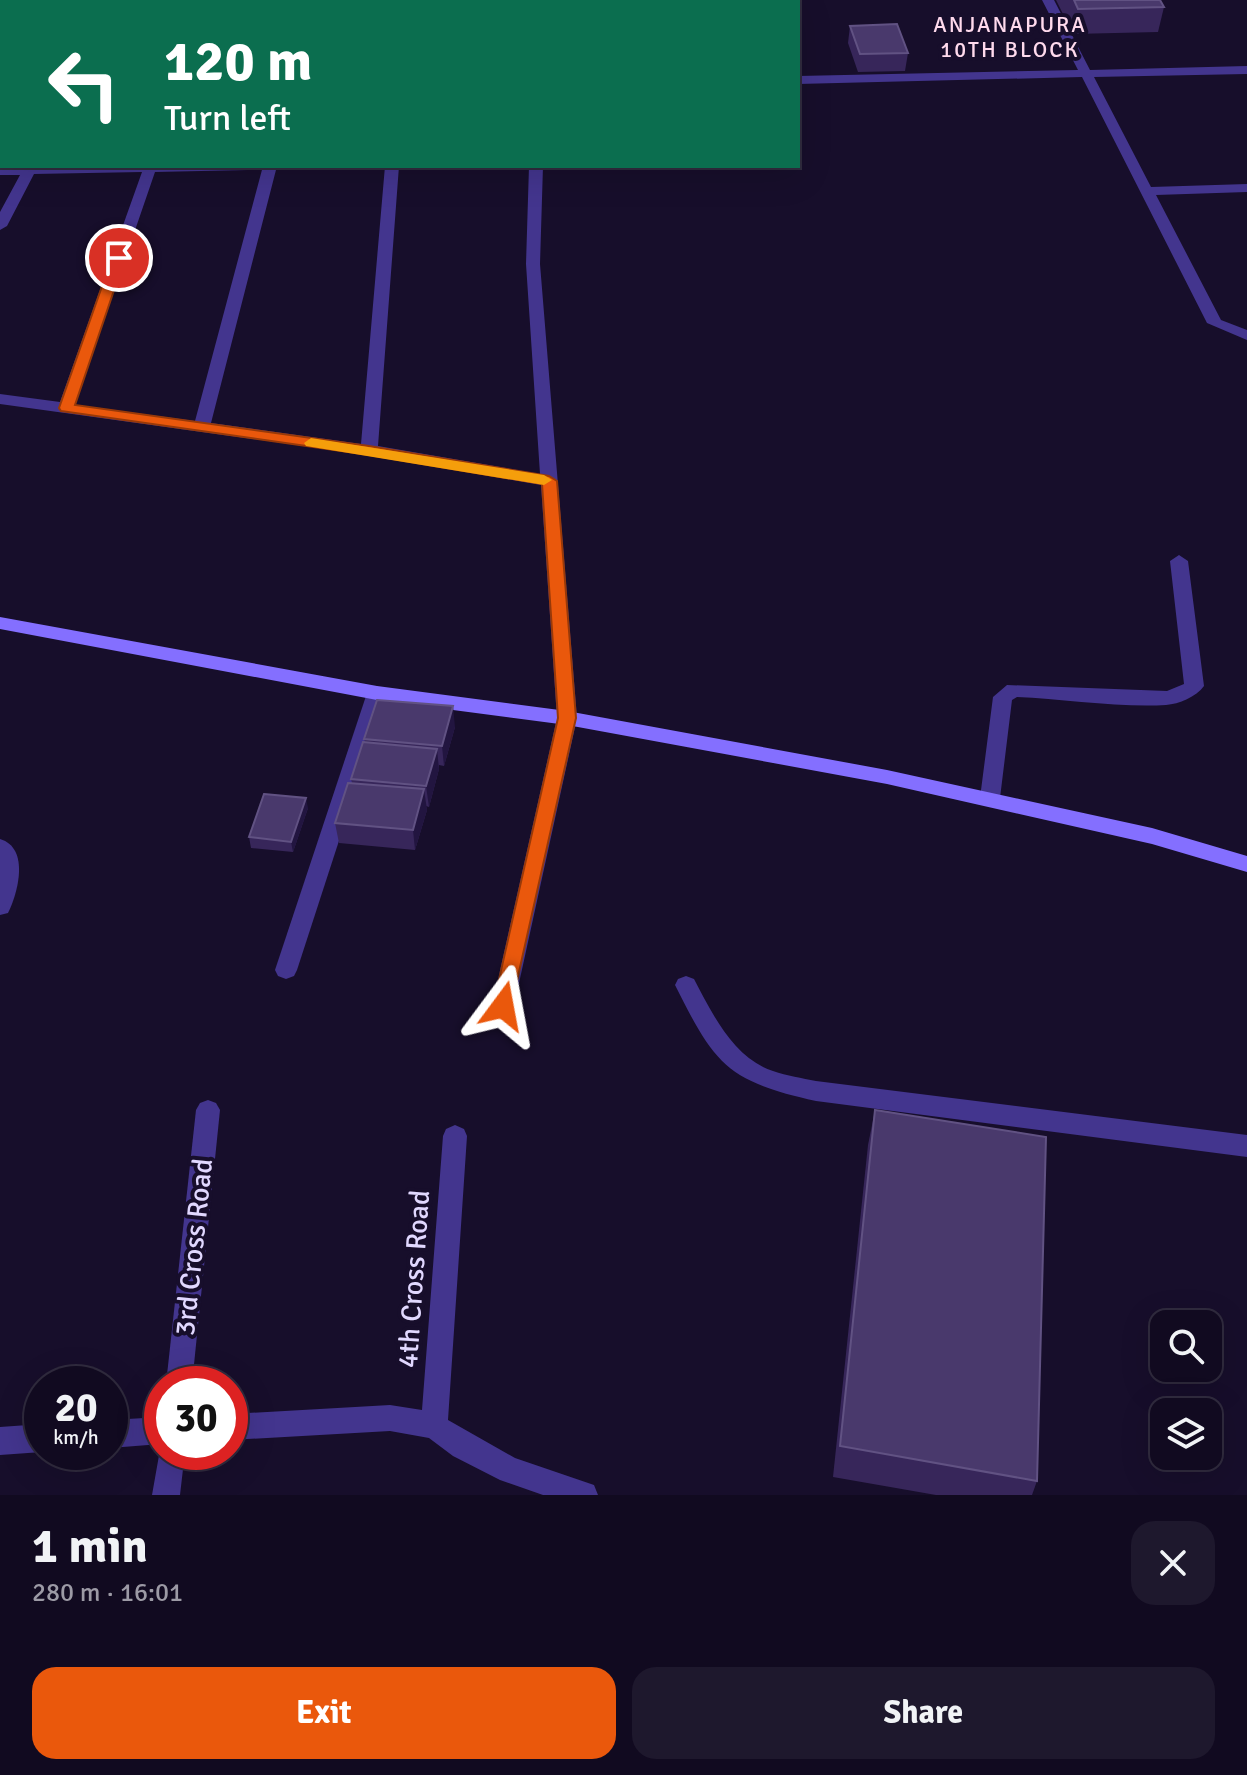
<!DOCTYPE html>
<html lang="en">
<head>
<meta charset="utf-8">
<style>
  :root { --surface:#110a20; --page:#1e182d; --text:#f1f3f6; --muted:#9c9aa5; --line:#302b3e; --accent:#ea580c }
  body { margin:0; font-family:Signika,sans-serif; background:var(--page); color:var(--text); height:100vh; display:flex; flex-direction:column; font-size:30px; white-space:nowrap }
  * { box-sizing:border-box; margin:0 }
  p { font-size:26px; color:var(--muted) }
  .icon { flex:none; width:44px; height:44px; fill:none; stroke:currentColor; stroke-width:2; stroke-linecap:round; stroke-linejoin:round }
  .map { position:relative; height:1495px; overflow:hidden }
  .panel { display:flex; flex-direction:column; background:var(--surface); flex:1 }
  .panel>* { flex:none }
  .hud { position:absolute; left:0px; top:0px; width:800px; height:168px; box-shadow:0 8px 32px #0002,0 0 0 2px var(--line); background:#0b6e4f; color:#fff; overflow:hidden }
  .tools { position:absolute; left:1150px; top:1310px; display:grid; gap:16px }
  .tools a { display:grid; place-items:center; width:72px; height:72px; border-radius:16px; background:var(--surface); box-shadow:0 8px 32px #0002,0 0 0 2px var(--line); font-size:40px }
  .speed { position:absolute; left:24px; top:1366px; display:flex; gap:16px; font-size:40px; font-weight:700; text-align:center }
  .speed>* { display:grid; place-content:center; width:104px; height:104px; border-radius:50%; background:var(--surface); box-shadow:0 8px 32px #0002,0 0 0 2px var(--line); line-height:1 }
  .speed small { font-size:20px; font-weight:400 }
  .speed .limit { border:12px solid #d22; background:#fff; color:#111 }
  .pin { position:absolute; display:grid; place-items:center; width:68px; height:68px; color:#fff; margin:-34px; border:4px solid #fff; border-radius:50%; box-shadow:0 2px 8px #0007 }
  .me { position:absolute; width:88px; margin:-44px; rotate:13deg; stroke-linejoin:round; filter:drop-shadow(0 0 6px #0008) }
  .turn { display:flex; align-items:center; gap:28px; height:168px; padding:0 32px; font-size:36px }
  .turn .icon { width:104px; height:104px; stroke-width:2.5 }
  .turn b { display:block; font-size:56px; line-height:68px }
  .round { display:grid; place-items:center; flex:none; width:84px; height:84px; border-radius:24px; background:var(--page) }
  .headline { display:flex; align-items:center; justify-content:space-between; height:136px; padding:0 32px }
  h1 { font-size:48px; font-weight:700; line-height:60px }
  .cta { display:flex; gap:16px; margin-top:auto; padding:16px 32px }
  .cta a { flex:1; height:92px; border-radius:24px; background:var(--accent); color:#fff; font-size:32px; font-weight:700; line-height:92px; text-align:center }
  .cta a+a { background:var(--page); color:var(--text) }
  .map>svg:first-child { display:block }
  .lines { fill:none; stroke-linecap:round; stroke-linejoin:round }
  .lane { fill:#43358e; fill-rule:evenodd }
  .street { fill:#43358e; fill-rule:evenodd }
  .secondary { fill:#846fff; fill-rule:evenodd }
  .wall { fill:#37265a }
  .shaded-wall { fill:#221540 }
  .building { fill:#49396c; stroke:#615283; stroke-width:2 }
  .route { fill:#ea580c; stroke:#983908; stroke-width:2 }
  .slow { fill:#f59e0b }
  .labels { text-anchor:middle; stroke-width:8; stroke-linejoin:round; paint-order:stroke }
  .far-neighbourhood-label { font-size:22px; letter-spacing:2px; fill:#ffdaed; stroke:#170e2b }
  .near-street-label { font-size:28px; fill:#e1d8ff; stroke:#170e2b }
</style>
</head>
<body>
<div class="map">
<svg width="1247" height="1495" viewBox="0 0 1247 1495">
  <rect width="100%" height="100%" fill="#170e2b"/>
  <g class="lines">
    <!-- lane -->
    <path class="lane" d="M1179 555 1188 561 1204 686C1196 697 1179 704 1166 705 1122 708 1063 699 1017 697L1012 700 1000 798 997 803H983L980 798 993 697 1007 685 1167 691 1184 684 1170 561Z"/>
    <!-- street -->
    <g class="street">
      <rect x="543" y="0" width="12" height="2"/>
      <polygon points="1042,0 1054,0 1090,70 1247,66 1247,74 1094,77 1151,187 1247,184 1247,192 1156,195 1221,320 1247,330 1247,340 1207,323 1082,77 798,84 798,76 1078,70"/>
      <polygon points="255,166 248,170 155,172 75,405 195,421 263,166 277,166 211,423 361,444 385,166 399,166 378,446 540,474 526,264 529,166 543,166 540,264 577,718 514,1006 511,1013 503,1015 495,1013 492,1006 557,718 541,485 369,455 0,404 0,394 60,402 142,172 34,174 7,226 0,230 0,212 20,175 0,175 0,167"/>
      <polygon points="377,686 387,693 297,970 294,976 286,979 278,976 275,970 367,693"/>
      <path d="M0 839C30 848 18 893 8 913L0 915Z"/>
      <path d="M686 976 694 979C712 1013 733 1058 773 1071 787 1076 802 1078 816 1081L1247 1135V1157L816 1101C727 1081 715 1065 675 985L678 979Z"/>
      <polygon points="208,1100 216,1103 220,1110 192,1384 166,1384 196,1110 200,1103"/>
      <polygon points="455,1125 464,1129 467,1136 448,1420 515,1458 594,1485 598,1495 543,1495 500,1480 453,1456 429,1438 390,1431 230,1440 230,1414 390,1405 422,1410 443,1136 446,1129"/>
      <polygon points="162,1417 162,1452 185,1452 180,1495 152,1495 161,1444 110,1448 110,1420"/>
      <polygon points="42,1424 42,1452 0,1455 0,1427"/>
    </g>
    <!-- secondary -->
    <g class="secondary">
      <polygon points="0,0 22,0 0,4"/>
      <polygon points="0,617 377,686 567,711 887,770 1152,828 1247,856 1247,872 1152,844 887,784 567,725 377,700 0,629"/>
    </g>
  </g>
  <!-- wall -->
  <g class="wall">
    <polygon points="1056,0 1160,0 1164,7 1158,32 1073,34"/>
    <polygon points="850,26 908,53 905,71 858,72 848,43"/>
    <polygon points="2,52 2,162 0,162 0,56"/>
    <polygon points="455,727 444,766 439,765 439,769 429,807 426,806 427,810 415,850 339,843 335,823 352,783 351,779 365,742 364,739"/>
    <polygon points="308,808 293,852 251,848 249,837"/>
    <polygon points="875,1110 1037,1481 1032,1495 936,1495 833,1477 868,1145"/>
  </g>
  <!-- shaded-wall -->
  <g class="shaded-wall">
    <polygon points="453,706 455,727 444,766 442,746"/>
    <polygon points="437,749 439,769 429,807 426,786"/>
    <polygon points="424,789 427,810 415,850 413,830"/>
    <polygon points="306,798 308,808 293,852 291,842"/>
  </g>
  <!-- building -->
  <g class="building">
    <polygon points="245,0 298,0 297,2 245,2"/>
    <polygon points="1074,0 1160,0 1164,7 1078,9"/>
    <polygon points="897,24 908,53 860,54 850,26"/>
    <polygon points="2,52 2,74 0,74 0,56"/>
    <rect x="0" y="91" width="2" height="23"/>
    <rect x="0" y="118" width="2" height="26"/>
    <polygon points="377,700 453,706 442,746 364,739"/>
    <polygon points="363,742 437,749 426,786 351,779"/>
    <polygon points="348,783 424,789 413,830 335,823"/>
    <polygon points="264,794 306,798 291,842 249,837"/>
    <polygon points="875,1110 1046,1137 1037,1481 840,1446"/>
  </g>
  <!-- route -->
  <polygon class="route" points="119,254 125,258 75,405 369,446 549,476 557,481 576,718 510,1012 503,1015 496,1012 493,1006 558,718 542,484 369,455 61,411 59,408 112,258"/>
  <!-- slow -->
  <polygon class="slow" points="311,438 544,475 552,480 544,485 306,446 304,443"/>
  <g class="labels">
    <!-- far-neighbourhood labels -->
    <g class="far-neighbourhood-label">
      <text x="1010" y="32">ANJANAPURA<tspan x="1010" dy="25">10TH BLOCK</tspan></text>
    </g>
    <!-- near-street labels -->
    <g class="near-street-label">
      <text transform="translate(193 1247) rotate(-84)" y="10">3rd Cross Road</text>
      <text transform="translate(413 1279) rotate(-86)" y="10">4th Cross Road</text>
    </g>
  </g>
</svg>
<div class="tools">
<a><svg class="icon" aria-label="search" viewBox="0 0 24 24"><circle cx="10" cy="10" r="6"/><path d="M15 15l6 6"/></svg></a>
<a><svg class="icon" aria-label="layers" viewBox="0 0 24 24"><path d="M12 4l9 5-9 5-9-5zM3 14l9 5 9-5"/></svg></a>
</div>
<div class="speed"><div>20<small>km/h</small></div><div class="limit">30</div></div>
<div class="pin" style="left:119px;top:258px;background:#d93025"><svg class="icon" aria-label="arrive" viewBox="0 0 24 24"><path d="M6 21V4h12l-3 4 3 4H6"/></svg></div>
<svg class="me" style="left:503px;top:1006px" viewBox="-20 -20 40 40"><path d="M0-17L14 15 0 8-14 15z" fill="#ea580c" stroke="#fff" stroke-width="4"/></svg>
<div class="hud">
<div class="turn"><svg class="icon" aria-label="left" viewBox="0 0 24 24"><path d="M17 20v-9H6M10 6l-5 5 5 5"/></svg><div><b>120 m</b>Turn left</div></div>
</div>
</div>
<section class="panel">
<div class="headline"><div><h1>1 min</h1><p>280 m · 16:01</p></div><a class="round"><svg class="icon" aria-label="close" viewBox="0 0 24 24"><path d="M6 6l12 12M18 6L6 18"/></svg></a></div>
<div class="cta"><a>Exit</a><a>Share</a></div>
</section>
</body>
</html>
